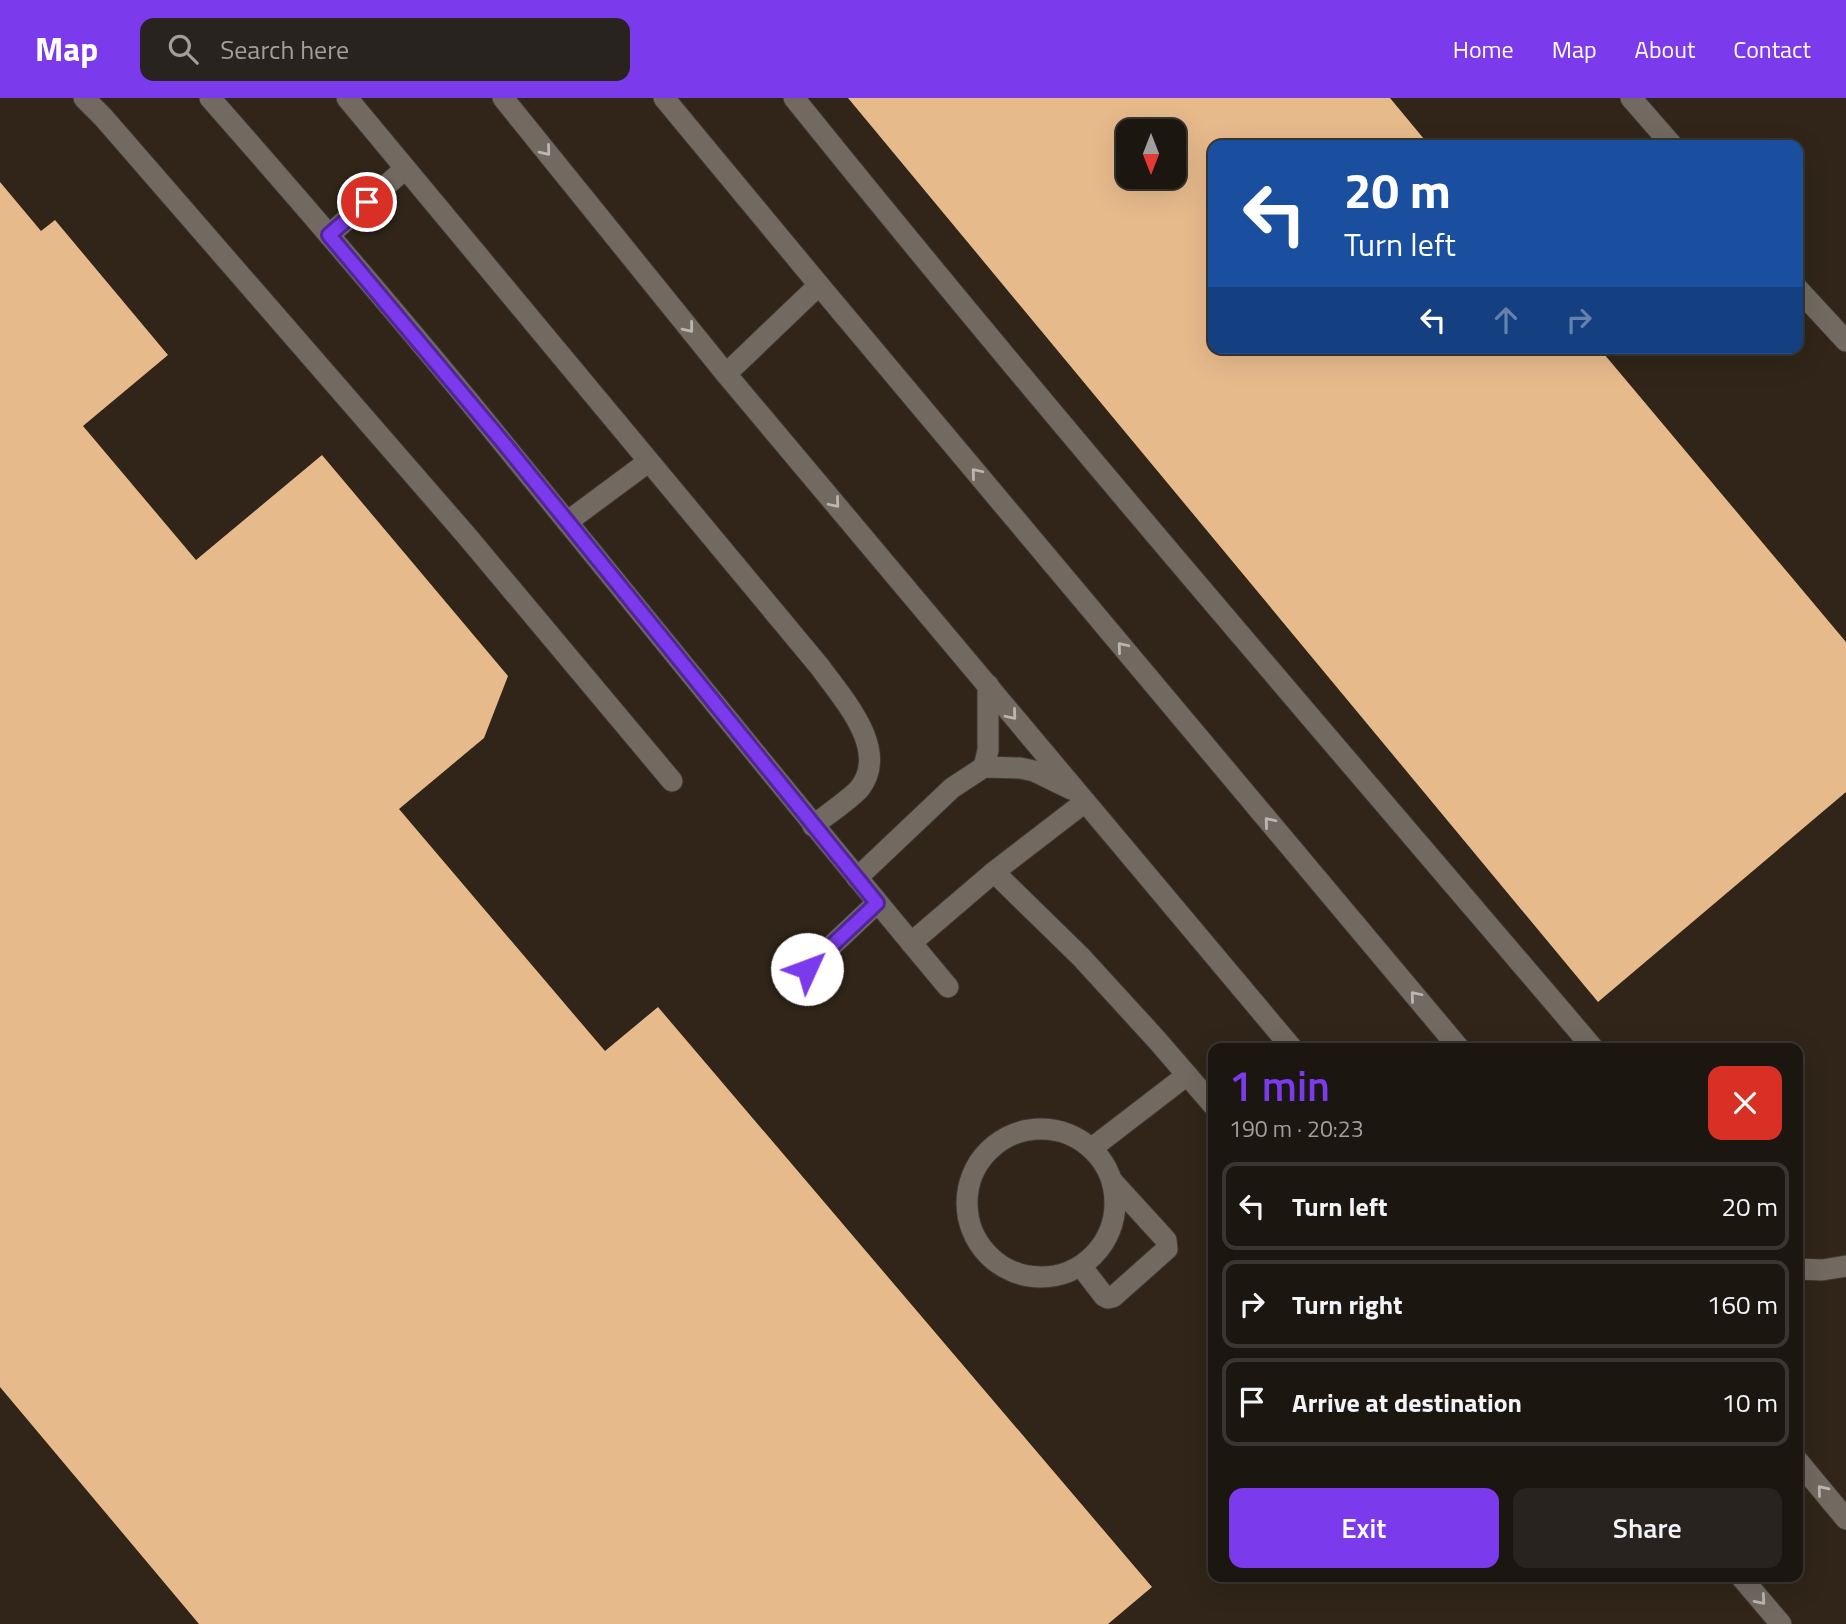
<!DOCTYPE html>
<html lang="en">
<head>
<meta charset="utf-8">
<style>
  :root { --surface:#1b1610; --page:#28231e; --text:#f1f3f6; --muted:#a09f9f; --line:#393530; --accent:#7c3aed }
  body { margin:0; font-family:"Titillium Web",sans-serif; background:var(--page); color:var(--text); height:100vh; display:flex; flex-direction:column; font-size:26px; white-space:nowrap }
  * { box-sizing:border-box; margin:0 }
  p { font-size:23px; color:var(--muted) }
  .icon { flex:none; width:38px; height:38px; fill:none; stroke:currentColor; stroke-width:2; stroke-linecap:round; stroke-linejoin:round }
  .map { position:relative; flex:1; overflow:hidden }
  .details { position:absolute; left:1208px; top:945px; width:595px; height:539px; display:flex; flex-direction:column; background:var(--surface); border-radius:14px; box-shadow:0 7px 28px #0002,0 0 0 2px var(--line) }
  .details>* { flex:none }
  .banner { position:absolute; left:1208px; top:42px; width:595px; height:214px; border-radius:14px; box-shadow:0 7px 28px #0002,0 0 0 2px var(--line); background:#1a4fa0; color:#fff; overflow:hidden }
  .needle { width:46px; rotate:180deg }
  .controls { position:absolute; left:1116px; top:21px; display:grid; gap:14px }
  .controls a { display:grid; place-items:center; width:70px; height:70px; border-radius:14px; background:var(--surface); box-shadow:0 7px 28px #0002,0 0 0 2px var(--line); font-size:35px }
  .pin { position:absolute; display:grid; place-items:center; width:60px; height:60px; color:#fff; margin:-30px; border:4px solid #fff; border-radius:50%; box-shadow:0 2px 7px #0007 }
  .me { position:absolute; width:77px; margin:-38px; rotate:47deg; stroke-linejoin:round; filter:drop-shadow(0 0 5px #0008) }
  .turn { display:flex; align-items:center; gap:24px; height:147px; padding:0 21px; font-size:32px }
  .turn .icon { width:91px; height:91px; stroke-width:2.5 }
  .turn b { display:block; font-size:49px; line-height:60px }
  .lanes { display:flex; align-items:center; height:66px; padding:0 21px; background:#0003; justify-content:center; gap:35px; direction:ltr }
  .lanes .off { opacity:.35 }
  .round { display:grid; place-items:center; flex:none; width:74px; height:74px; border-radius:14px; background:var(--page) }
  .headline { display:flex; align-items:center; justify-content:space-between; height:119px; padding:0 21px }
  h1 { font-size:42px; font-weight:600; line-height:52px; color:var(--accent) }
  .cta { display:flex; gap:14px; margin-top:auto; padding:14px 21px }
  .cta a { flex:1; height:80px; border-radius:14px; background:var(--accent); color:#fff; font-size:28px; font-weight:600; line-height:80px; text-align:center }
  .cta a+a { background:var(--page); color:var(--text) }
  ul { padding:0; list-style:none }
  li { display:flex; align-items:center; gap:21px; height:88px; margin:0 14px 10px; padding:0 7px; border:4px solid var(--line); border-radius:14px }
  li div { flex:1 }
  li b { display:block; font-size:26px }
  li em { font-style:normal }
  header { display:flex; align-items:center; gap:42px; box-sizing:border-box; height:98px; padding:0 35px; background:var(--accent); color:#fff }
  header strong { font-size:33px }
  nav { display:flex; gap:38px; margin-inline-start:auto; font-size:24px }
  .search { width:490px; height:63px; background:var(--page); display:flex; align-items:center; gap:18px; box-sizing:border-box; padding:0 24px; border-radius:14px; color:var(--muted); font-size:26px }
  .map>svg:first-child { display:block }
  .built { fill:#302518; fill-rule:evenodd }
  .building { fill:#e7ba8c; fill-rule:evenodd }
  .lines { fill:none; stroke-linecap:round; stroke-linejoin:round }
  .minor-casing { stroke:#3d3733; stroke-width:23 }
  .minor { stroke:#726a61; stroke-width:21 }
  .oneway { stroke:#bcb6b0 }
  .route-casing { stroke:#51269a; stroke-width:18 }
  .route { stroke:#7c3aed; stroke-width:12 }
</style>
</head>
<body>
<header>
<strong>Map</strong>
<div class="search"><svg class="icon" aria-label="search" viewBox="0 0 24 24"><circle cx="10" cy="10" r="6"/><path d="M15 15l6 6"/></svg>Search here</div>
<nav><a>Home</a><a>Map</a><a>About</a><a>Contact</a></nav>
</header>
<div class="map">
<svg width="1846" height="1526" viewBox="0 0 1846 1526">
  <rect width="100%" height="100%" fill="#241d16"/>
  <!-- built -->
  <path class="built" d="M0 0H1846V1526H0ZM1129 33H1174V79H1129ZM1213 47H1797V250H1213ZM1213 950H1797V1479H1213Z"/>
  <!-- building -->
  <g class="building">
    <path d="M848 0H1390L1429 47H1213V250H1599L1846 544V694L1598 904ZM1129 33H1174V79H1129Z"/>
    <polygon points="0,84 41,133 55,122 168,257 83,328 196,462 322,357 508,578 484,640 399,711 605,953 658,909 1152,1489 1108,1526 199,1526 0,1289"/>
  </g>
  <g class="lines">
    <defs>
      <g id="minor">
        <polyline points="84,0 103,19 466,437 672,683"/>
        <path d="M210 0C311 115 411 231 507 350 654 530 799 711 948 889"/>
        <path d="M347 0 820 569C842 600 890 651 860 690 852 700 825 718 813 728"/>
        <polyline points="503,0 726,276 1292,950"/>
        <polyline points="664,0 819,187 1459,950"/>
        <path d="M794 0C1053 322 1325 635 1593 950"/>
        <polyline points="1631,0 1672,47"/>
        <polyline points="329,137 405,71"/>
        <polyline points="1797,190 1846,243"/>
        <polyline points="726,276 819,187"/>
        <polyline points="567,424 648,364"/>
        <polyline points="984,669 988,652 988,587"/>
        <polyline points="994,774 1081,859 1156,941 1213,1007"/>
        <polyline points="857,780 952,690 984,669 1020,670 1034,673 1071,691"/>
        <polyline points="911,845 994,774 1085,704"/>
        <polyline points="807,871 877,805"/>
        <circle cx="1041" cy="1105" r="74"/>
        <polyline points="1092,1050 1187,977"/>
        <polyline points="1081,1168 1104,1198 1108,1200 1113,1199 1167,1151 1166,1142 1113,1084"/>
        <polyline points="1797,1171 1822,1172 1846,1168"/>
        <polyline points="1797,1362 1846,1421"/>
        <polyline points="1741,1479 1781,1526"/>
      </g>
    </defs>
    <!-- minor casing -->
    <use href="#minor" class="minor-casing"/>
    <!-- minor -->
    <use href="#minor" class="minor"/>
  </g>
  <!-- one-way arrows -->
  <defs><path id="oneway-chevron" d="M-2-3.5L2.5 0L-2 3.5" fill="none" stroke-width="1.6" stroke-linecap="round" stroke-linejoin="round" transform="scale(1.75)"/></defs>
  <g class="oneway">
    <use href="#oneway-chevron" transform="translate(546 53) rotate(51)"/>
    <use href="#oneway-chevron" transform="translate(689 230) rotate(51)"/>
    <use href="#oneway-chevron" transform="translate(976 375) rotate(-130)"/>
    <use href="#oneway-chevron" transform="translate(835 405) rotate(50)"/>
    <use href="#oneway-chevron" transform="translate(1122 549) rotate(-130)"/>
    <use href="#oneway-chevron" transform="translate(1012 617) rotate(50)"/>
    <use href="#oneway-chevron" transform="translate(1269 724) rotate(-130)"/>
    <use href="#oneway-chevron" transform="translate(1415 898) rotate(-130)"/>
    <use href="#oneway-chevron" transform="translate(1822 1392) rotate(-129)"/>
    <use href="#oneway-chevron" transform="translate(1761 1502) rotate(49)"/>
  </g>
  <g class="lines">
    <defs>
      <polyline id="route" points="367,104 329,137 506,348 877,805 807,871"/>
    </defs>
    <!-- route casing -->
    <use href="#route" class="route-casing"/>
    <!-- route -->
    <use href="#route" class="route"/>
  </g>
</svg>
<div class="controls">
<a><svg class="needle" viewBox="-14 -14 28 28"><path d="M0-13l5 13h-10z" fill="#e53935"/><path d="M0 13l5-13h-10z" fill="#a09f9f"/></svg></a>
</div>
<div class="pin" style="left:367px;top:104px;background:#d93025"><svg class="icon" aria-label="arrive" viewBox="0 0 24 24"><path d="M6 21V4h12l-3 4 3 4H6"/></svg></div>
<svg class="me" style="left:807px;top:871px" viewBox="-20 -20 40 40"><circle r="19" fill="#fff"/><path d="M0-13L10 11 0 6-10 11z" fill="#7c3aed"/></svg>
<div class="banner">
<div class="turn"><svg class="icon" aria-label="left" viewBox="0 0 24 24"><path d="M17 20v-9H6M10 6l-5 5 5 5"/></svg><div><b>20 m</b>Turn left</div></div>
<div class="lanes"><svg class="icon" aria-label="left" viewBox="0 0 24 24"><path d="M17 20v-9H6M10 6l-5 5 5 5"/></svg><svg class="icon off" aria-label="ahead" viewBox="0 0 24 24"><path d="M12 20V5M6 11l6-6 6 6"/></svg><svg class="icon off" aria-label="right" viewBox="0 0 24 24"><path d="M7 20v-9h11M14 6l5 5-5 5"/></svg></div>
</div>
<section class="details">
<div class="headline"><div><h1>1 min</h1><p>190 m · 20:23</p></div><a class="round" style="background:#d93025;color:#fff"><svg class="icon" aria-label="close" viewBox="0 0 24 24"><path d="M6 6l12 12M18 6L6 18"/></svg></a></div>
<ul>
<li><svg class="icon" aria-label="left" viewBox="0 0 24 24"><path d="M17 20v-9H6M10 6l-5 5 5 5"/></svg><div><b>Turn left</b></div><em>20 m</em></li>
<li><svg class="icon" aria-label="right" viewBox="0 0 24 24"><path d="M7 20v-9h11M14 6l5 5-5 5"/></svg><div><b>Turn right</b></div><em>160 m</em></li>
<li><svg class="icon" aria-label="arrive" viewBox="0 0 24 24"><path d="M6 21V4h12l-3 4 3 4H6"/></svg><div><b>Arrive at destination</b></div><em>10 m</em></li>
</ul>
<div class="cta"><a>Exit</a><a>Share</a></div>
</section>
</div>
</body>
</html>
